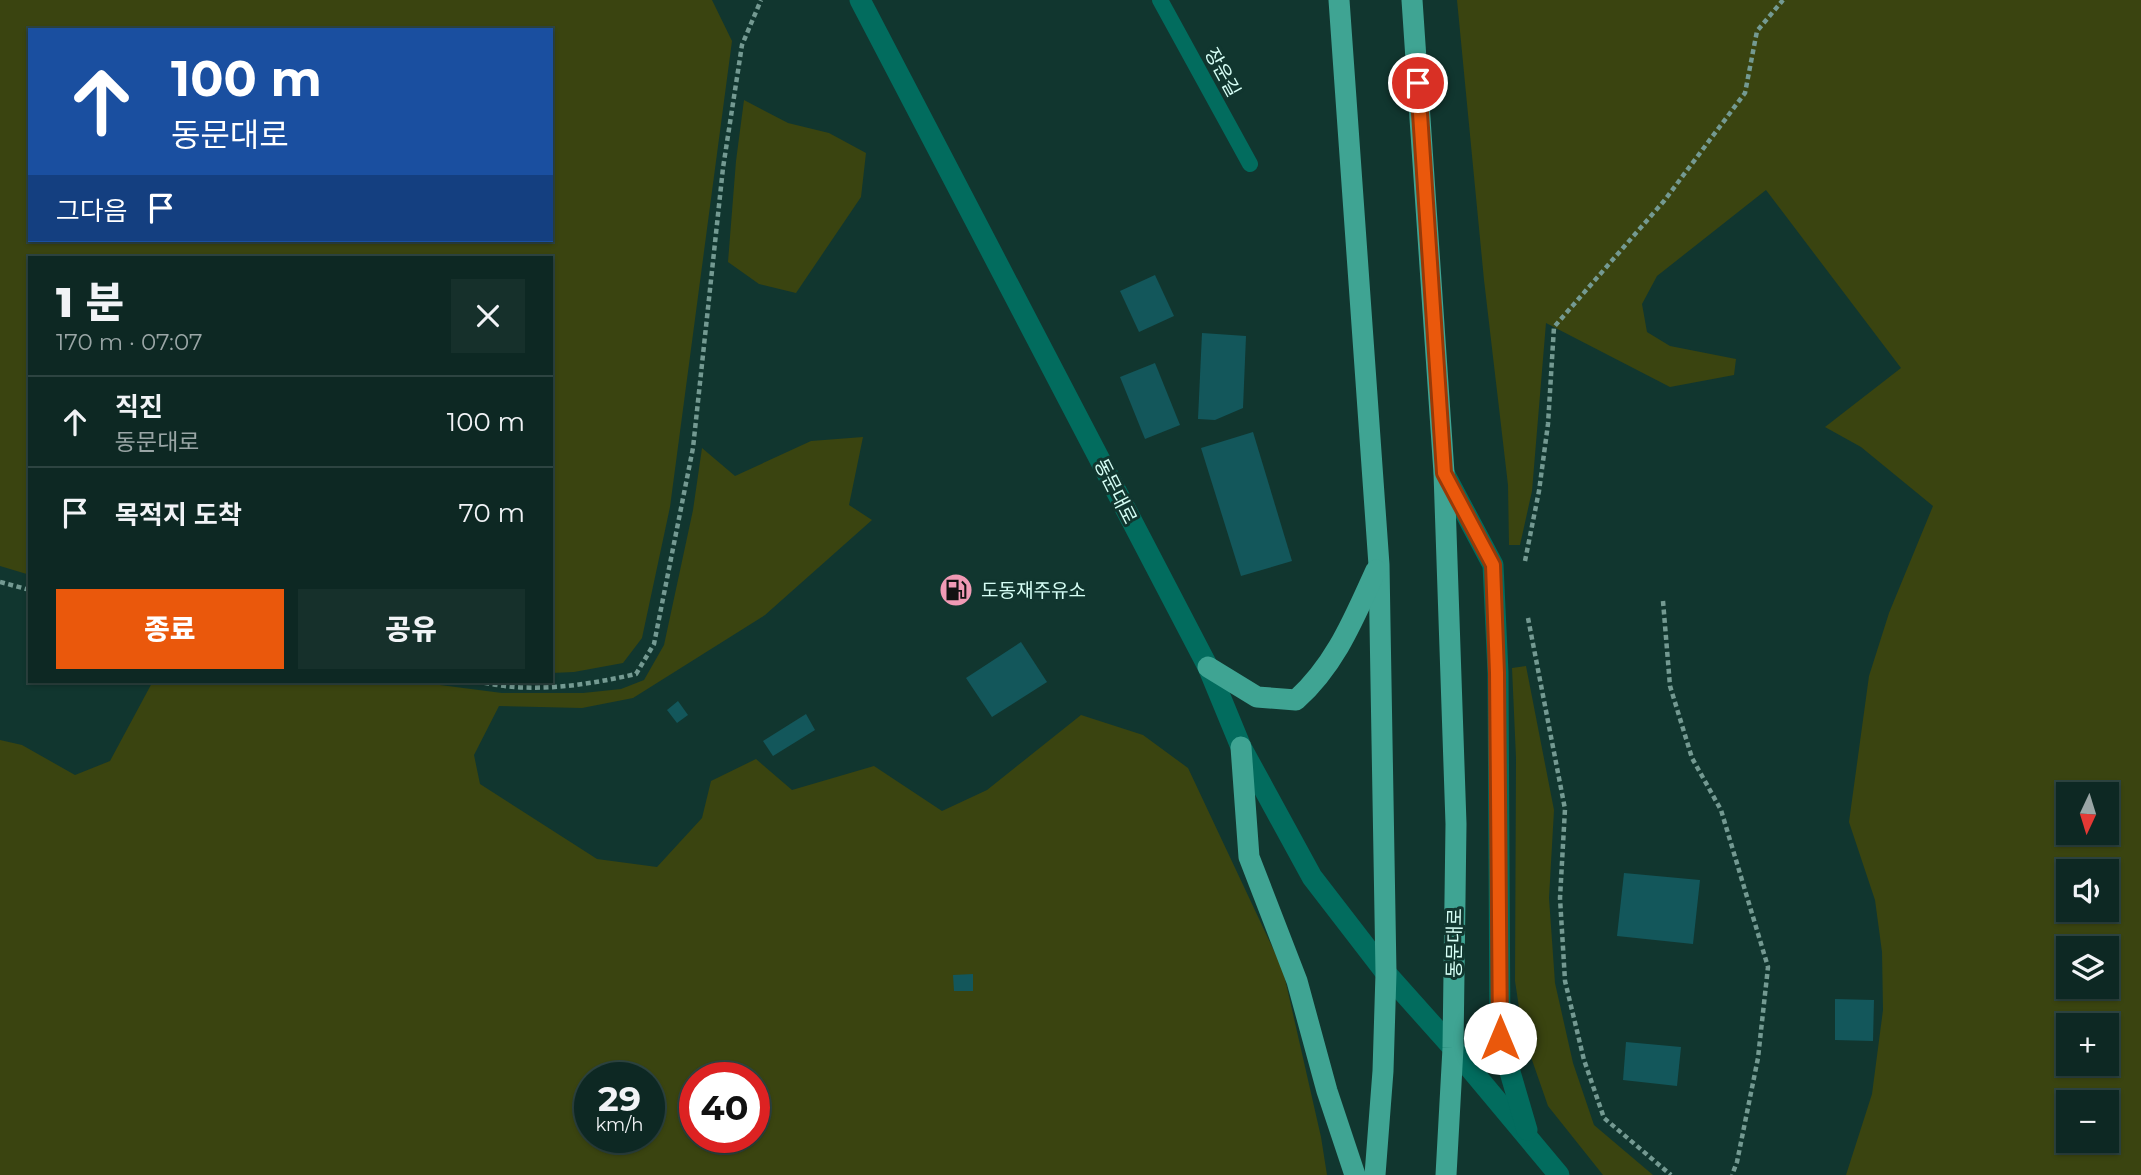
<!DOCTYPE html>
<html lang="ko">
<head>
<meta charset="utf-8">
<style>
  :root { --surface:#0d2823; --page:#16302b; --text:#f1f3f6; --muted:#9aa6a6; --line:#2d4441; --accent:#ea580c }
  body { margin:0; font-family:Montserrat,"Noto Sans KR",sans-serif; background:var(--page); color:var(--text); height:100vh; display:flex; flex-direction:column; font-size:26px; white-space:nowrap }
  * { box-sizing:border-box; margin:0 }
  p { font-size:23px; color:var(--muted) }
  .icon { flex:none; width:38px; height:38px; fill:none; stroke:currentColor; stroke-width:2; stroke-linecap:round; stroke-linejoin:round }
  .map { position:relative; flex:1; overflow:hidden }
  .details { position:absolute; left:28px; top:256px; width:525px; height:427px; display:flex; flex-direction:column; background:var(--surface); border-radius:0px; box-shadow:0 2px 5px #0004,0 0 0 2px var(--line) }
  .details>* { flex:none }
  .hud { position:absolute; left:28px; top:28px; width:525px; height:214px; border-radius:0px; box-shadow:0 2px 5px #0004,0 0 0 2px var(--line); background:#1a4fa0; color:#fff; overflow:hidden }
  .needle { width:46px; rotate:184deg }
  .controls { position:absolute; left:2056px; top:782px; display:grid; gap:14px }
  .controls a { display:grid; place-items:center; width:63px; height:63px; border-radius:0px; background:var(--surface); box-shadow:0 2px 5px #0004,0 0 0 2px var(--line); font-size:35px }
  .speed { position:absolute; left:574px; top:1062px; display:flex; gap:14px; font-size:35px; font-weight:700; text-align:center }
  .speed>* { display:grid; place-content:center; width:91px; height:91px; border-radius:50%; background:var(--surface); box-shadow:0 2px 5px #0004,0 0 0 2px var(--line); line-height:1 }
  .speed small { font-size:18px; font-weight:400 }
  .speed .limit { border:10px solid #d22; background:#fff; color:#111 }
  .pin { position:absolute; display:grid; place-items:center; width:60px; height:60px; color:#fff; margin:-30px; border:4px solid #fff; border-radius:50%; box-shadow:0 2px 7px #0007 }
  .me { position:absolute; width:77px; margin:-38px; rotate:0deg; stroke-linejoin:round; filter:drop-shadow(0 0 5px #0008) }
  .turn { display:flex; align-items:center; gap:24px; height:147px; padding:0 28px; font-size:32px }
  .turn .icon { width:91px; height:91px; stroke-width:2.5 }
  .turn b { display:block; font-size:49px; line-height:60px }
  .then { display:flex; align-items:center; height:66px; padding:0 28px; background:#0003; gap:14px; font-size:26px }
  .round { display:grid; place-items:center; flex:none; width:74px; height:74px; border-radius:0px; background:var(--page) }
  .overview { display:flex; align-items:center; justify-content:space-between; height:119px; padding:0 28px }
  h1 { font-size:42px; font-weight:800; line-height:52px }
  .action { display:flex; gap:14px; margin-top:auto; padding:14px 28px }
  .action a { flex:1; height:80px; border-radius:0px; background:var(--accent); color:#fff; font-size:28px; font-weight:800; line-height:80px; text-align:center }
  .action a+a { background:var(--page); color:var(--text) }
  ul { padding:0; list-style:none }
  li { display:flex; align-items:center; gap:21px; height:91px; padding:0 28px; border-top:2px solid var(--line) }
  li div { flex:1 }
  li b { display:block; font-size:26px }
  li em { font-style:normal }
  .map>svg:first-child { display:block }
  .green { fill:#3a4410; fill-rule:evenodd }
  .building { fill:#13575b }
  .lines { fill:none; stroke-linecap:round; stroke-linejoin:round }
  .path { stroke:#749a92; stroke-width:4.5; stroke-dasharray:5 3.5; stroke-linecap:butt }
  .lane { stroke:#026c5e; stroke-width:16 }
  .secondary { stroke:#026c5e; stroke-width:21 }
  .primary { stroke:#3fa493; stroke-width:21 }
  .route-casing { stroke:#983908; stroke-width:18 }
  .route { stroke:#ea580c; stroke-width:12 }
  .labels { text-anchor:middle; stroke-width:6; stroke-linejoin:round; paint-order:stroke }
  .street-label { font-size:19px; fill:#d6fef5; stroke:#11362f }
  .poi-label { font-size:19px; fill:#d6fef5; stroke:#11362f; text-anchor:start }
</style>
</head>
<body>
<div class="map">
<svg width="2141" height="1175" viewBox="0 0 2141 1175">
  <rect width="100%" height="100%" fill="#11362f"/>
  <!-- green -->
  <g class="green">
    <path d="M0 0H712L732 41 670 507 642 638 623 663 574 672 551 673V257H30V575L0 566ZM30 30H551V240H30Z"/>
    <path d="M1457 0H2141V1175H1846L1872 1094 1883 1010 1882 952 1875 900 1849 822 1869 676 1889 613 1933 506 1861 447 1825 427 1901 368 1766 190 1657 276 1642 304 1647 332 1670 346 1736 359 1734 375 1670 387 1546 323 1532 491 1520 545H1509L1508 485 1484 280ZM2107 794V833H2068V794ZM2068 872H2107V910H2068ZM2068 948H2107V987H2068ZM2068 1026H2107V1064H2068ZM2107 1102V1141H2068V1102Z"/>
    <polygon points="744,100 788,123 829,133 866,153 861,197 796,293 759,284 728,262 736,161"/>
    <path d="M863 437 849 505 872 520 765 615 633 698 582 708 499 706 474 755 480 784 597 859 657 867 702 818 711 781 756 759 792 790 874 766 942 811 987 790 1081 715 1143 735 1188 768 1283 970 1321 1137 1327 1175H0V740L22 745 75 775 110 761 153 681H409L502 693H583L621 689 644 680 664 645 693 510 702 448 735 476 811 441ZM590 1078H649V1138H590ZM695 1078H754V1138H695Z"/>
    <polygon points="1526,666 1554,810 1549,898 1555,983 1573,1063 1594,1125 1653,1175 1603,1175 1548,1106 1523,1034 1515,981 1516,758 1512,668"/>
  </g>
  <!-- building -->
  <g class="building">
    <polygon points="1155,275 1174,316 1139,332 1120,291"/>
    <polygon points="1202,333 1246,336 1243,408 1215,420 1198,419"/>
    <polygon points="1155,363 1180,425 1145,439 1120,377"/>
    <polygon points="1253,432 1292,561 1241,576 1201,448"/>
    <polygon points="1021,642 1047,682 992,717 966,678"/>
    <polygon points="678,701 688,715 677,723 667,710"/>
    <polygon points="806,714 815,730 773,756 763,741"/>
    <polygon points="1624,873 1700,880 1693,944 1617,936"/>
    <polygon points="973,974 973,991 954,991 953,975"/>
    <polygon points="1835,999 1874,1000 1873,1041 1835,1040"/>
    <polygon points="1626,1042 1681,1047 1677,1086 1623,1080"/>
  </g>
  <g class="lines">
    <!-- path -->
    <g class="path">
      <polyline points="1525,561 1539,491 1548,424 1554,327 1664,201 1745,93 1757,31 1783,0"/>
      <polyline points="0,582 30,590"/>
      <polyline points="1663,601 1670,686 1692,758 1721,810 1768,967 1758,1058 1737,1162 1732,1175"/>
      <polyline points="1528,618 1565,809 1560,898 1565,981 1584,1060 1604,1118 1671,1175"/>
      <path d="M476 681C530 694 582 686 636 674L654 644 693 448 723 168 742 45 761 0"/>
    </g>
    <!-- lane -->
    <polyline class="lane" points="1160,0 1250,164"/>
    <!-- secondary -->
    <g class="secondary">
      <polyline points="860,0 1208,667 1241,747 1312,877 1386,973 1453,1048 1559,1175"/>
      <polyline points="1444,473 1493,565 1498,673 1500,1038 1527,1130"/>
    </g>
    <!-- primary -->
    <g class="primary">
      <polyline points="1339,0 1379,565 1386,973 1383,1071 1375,1175"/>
      <polyline points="1412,0 1444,473 1456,824 1453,1048 1446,1175"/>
      <path d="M1208 667 1257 697 1296 700C1336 664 1354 618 1376 570"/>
      <polyline points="1241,747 1249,857 1297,981 1327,1091 1355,1175"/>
    </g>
  </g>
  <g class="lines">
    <defs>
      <polyline id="route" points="1418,83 1444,473 1493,565 1497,673 1500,1038"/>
    </defs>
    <!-- route casing -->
    <use href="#route" class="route-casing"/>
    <!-- route -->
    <use href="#route" class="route"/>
  </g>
  <!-- icons -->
  <defs>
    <symbol id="fuel-disc" viewBox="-11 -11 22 22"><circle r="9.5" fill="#f09ab5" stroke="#11362f"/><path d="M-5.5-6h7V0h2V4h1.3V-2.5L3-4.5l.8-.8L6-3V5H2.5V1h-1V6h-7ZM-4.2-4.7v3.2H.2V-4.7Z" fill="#111"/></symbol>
  </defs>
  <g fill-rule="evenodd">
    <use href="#fuel-disc" x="937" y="571" width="38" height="38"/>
  </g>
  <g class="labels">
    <!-- street labels -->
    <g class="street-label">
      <text transform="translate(1223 72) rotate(61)" y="7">장운길</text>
      <text transform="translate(1116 491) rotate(63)" y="7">동문대로</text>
      <text transform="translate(1454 943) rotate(-89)" y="7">동문대로</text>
    </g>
    <!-- poi labels -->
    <g class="poi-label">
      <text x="981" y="597">도동재주유소</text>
    </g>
  </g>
</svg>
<div class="controls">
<a><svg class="needle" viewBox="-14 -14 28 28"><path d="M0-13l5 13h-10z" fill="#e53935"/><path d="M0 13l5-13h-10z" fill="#9aa6a6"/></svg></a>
<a><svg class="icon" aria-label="sound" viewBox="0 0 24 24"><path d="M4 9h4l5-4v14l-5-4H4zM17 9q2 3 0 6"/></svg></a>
<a><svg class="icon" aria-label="layers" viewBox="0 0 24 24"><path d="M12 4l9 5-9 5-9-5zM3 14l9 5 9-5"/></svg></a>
<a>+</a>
<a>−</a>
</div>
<div class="speed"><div>29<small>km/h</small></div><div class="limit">40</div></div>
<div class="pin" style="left:1418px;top:83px;background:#d93025"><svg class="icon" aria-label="arrive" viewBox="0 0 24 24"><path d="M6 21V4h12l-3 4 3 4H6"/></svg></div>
<svg class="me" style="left:1500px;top:1038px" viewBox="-20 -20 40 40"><circle r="19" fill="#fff"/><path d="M0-13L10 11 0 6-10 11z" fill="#ea580c"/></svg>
<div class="hud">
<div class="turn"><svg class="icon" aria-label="ahead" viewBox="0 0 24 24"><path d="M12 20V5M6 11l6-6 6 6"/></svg><div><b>100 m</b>동문대로</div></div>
<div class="then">그다음<svg class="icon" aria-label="arrive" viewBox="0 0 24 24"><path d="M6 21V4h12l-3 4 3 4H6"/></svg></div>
</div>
<section class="details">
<div class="overview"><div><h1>1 분</h1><p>170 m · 07:07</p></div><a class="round"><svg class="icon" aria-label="close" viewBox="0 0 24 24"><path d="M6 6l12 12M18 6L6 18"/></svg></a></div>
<ul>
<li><svg class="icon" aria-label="ahead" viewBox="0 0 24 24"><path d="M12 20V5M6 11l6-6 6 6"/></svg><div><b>직진</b><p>동문대로</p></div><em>100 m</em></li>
<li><svg class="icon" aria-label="arrive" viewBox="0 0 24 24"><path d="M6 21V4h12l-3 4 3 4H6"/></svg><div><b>목적지 도착</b></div><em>70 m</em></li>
</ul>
<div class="action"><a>종료</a><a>공유</a></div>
</section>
</div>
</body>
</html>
